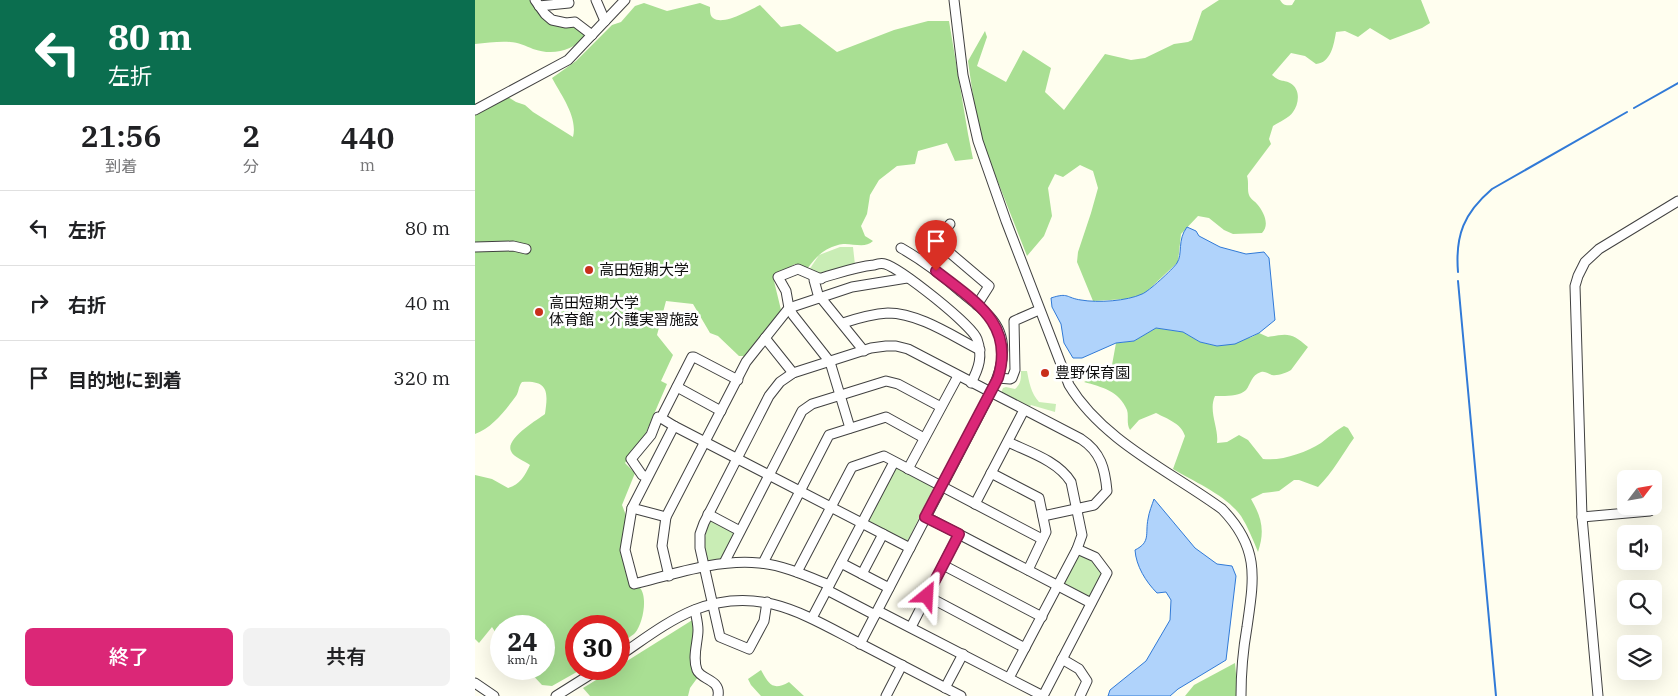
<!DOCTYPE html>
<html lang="ja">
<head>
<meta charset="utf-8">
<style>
  :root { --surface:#fff; --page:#f2f2f2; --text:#202124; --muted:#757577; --line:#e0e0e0; --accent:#db2777 }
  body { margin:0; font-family:"IBM Plex Serif","Noto Sans JP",serif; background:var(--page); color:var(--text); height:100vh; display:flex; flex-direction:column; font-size:19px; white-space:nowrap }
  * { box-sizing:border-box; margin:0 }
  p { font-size:16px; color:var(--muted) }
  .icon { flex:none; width:28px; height:28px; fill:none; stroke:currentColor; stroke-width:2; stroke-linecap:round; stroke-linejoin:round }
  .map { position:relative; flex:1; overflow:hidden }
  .details { display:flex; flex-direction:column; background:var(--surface); width:475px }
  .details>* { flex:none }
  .guide { background:#0b6e4f; color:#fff; overflow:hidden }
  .needle { width:32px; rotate:59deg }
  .controls { position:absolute; left:1142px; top:470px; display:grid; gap:10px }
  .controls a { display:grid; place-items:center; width:45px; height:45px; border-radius:8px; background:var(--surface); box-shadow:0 5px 20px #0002; font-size:25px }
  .speed { position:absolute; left:15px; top:615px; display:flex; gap:10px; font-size:25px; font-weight:700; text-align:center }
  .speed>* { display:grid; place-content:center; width:65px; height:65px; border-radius:50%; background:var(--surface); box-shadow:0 5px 20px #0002; line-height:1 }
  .speed small { font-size:12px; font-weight:400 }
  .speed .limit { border:8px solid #d22; background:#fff; color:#111 }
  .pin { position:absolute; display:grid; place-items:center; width:42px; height:42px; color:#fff; margin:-51px -21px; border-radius:50% 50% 50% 0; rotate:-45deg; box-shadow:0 0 5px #0007 }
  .pin .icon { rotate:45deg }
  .me { position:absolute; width:55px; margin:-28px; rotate:27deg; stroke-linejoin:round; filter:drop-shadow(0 0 4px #0008) }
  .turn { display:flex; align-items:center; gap:18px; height:105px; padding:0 25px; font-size:22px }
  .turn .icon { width:65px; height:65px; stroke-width:2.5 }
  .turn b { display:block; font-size:35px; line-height:42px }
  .eta { display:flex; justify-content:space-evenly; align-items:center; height:85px; text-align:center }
  .eta b { font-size:30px; font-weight:600; line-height:35px }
  .cta { display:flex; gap:10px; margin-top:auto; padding:10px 25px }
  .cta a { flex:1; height:58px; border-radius:8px; background:var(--accent); color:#fff; font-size:20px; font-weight:600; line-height:58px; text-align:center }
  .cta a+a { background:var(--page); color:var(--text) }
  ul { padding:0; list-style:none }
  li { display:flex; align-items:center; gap:15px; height:75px; padding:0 25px; border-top:1px solid var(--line) }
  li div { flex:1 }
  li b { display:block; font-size:19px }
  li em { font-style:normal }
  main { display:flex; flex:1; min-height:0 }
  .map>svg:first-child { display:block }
  .green { fill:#c9edb5 }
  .forest { fill:#a9df93 }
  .water { fill:#b0d3fb; stroke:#317ad7 }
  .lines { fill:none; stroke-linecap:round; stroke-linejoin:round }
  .stream { stroke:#317ad7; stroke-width:2 }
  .minor-casing { stroke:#414141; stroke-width:11 }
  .minor { stroke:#fff; stroke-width:9 }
  .route-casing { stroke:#8e194d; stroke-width:12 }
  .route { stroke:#db2777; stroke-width:9 }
  .poi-dot { fill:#c92f1b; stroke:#fff; stroke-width:2 }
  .labels { text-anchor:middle; stroke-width:5; stroke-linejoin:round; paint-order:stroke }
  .poi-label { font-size:15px; fill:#0e0e0e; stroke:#fff; text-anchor:start }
</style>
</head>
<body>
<main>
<section class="details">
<div class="guide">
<div class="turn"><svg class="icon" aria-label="left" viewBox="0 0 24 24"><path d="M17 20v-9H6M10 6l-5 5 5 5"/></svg><div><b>80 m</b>左折</div></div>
</div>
<div class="eta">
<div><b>21:56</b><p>到着</p></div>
<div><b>2</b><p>分</p></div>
<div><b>440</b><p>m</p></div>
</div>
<ul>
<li><svg class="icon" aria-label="left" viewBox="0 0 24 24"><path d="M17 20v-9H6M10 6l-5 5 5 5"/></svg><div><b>左折</b></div><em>80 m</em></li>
<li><svg class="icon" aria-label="right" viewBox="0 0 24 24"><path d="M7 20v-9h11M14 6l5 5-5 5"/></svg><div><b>右折</b></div><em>40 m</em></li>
<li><svg class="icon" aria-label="arrive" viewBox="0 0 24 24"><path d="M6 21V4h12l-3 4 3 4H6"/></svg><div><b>目的地に到着</b></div><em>320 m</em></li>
</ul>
<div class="cta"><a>終了</a><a>共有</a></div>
</section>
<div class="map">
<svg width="1203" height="696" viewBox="0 0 1203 696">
  <rect width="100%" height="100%" fill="#fffeef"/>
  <!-- green -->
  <g class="green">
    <polygon points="365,247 378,247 380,265 346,275 334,270 344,255"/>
    <path d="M546 371H552C554 382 556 393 564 402L581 404 580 412 556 405 553 409 527 396 526 393 528 388 531 387 540 389C546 384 546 379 546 371Z"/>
    <polygon points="422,466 459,486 459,488 432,542 393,523 392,520 419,467"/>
    <path d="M236 518 261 531 247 561 231 562C228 544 229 535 236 518Z"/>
    <polygon points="602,553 618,559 629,573 617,597 613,598 588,584"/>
  </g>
  <!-- forest -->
  <g class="forest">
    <path d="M0 0H58L68 15 99 25 111 36C97 51 78 56 58 49 51 46 43 42 35 42 24 41 12 43 0 44Z"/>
    <path d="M744 0H805C808 5 811 6 817 5L820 0H946L955 23 947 28 915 40 895 28 883 37 870 31 861 32C859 44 856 63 841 64L830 56 816 53 797 75C806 83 807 79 815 83 826 89 824 104 818 112 814 118 804 122 798 126L794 139 796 144 772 176C774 182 772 190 774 195 776 200 780 201 782 204 789 212 795 225 787 233L758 234 749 230 734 218 723 216 706 234 703 262 669 294 651 299 618 301 602 262 603 252 616 213 623 188 618 171 605 165 588 177 580 174 573 188 577 216 569 236 552 256 503 131 493 61 510 31 512 37 502 66 531 82 548 50 576 68 570 92 589 110 630 54 656 60 670 58 699 44 713 42 717 40 727 11Z"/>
    <path d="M169 3 192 11 225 3 235 7C235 11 235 16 238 18 248 26 275 10 285 5L306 27 325 24 362 52 419 30 453 21H474L493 134 498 159 480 161 472 143 443 151 440 164 422 166 404 180 395 195 392 214 386 226 390 236 398 241C389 250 374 241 363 245 348 249 341 257 332 269L320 264 298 277 306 310 269 356H264L243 336 235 333 218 304 191 301 182 335 198 355 186 381 192 384 170 435 150 463 160 473 147 505 152 518 155 585 157 588H165C173 597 168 624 160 633 156 637 149 640 144 644V626H101V669H107L77 686 67 685 52 669H69V626H26V641L17 627 4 643 0 639V475L17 479 33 488C45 485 50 475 55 465 50 461 38 457 36 451 30 439 62 420 70 414 73 393 74 380 47 382 43 387 44 392 41 396 30 411 17 428 0 434V112L33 97 41 102 50 105 58 112 98 137C103 117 86 95 77 78L101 61 137 25 146 22 160 6Z"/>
    <path d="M681 328 708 332 725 342 742 346 777 337 784 333 793 337C814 333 817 333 833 347L816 370C811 373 803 376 797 375 793 374 791 371 786 372 776 375 776 384 771 390 764 397 749 396 740 396 733 411 744 428 742 443L752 442 764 435 773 440 788 459C807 461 830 453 846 443 854 437 860 431 869 426L873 428 879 438C867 455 858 472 843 487L824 480H819L804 491 788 493 776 499C787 518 790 531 783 552 778 540 773 527 766 516 752 496 720 482 698 469L710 436C706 423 692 419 681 413L664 420 655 430C651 423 654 416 652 410 644 391 627 387 609 382L626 374 637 365 641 343 659 341Z"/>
    <path d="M219 619 222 628C214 644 219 660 223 677L215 688 213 696H115L108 688 139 669H144V666Z"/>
    <polygon points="760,663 763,696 710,696 719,685"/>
    <path d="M286 670C294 685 298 691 314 682L329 696H286L276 685 273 679Z"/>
  </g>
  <!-- water -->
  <g class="water">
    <path d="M712 227 721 231 724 236 745 247 771 254 789 252 794 258 800 320 784 333 760 344 742 346 725 342 708 332 681 328 659 341 641 343 607 358H598L589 343 586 324 577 307 576 298C594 292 591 298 606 300 623 303 652 301 667 294 673 292 698 269 702 263 708 254 702 240 712 227Z"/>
    <path d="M679 499 720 548 742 564 757 566 761 576 751 660 703 689 695 696H633L635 690 671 661 695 620 696 600 691 592 682 593C671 582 661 566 660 550 676 542 670 534 673 519 674 512 677 505 679 499Z"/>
  </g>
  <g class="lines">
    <!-- stream -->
    <g class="stream">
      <polyline points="1159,108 1203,83"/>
      <path d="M983 272C980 235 989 213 1017 189L1152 112"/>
      <polyline points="983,281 1021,696"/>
    </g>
    <defs>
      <g id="minor">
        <polyline points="60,0 70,14 77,20 91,23 100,22 117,35"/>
        <polyline points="121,0 130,21"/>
        <path d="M479 0 488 75 503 141 531 221 594 385C628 441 695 471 747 509 785 548 779 578 772 627 768 650 766 673 766 696"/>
        <polyline points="64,6 94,3 93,0"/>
        <polyline points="0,110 93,60 150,0"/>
        <polyline points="461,241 475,224"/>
        <polyline points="0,247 38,246 51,249"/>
        <polyline points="446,260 461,241 514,286 502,305"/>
        <polyline points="346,279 323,269 303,277 311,291 314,308 318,315 355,362 375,428"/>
        <path d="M344 298 339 280C359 275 378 267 399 265 402 264 407 263 410 264 425 268 497 325 502 339 508 356 504 368 496 383"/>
        <polyline points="346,298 389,351"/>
        <path d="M368 323C383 318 397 314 413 313 444 313 479 337 505 350"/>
        <polyline points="290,338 318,373"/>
        <polyline points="523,378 535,379 537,378 540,370 539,321 564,310"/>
        <polyline points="202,387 246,411"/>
        <polyline points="186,418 199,426 435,548"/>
        <path d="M199 426 157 508 150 550 159 584C199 574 242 559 284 563 308 565 332 576 354 585"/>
        <path d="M533 442C554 452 583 461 596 482L607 535 602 549 534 678"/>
        <polyline points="433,469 483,376"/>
        <polyline points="516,473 564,498 571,532 553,570"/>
        <polyline points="172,477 167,475 156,459 176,435 183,417 186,418 217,357 219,357 263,380"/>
        <polyline points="500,504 549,410"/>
        <polyline points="157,508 191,517"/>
        <polyline points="233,514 265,531"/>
        <polyline points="451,517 616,603"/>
        <polyline points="1107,517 1175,511"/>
        <polyline points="249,563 327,411 337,404 411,381 423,384 466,407"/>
        <polyline points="288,563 354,435 411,417 449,438"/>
        <polyline points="366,563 414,588"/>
        <polyline points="468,565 567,617"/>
        <polyline points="322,572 377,467 409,456 567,539"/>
        <polyline points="387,574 408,534"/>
        <polyline points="194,576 187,546 191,517 271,362 314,308 377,287 432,278"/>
        <polyline points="352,590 400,615"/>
        <polyline points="452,596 550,648"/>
        <path d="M292 602 289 621 274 649 245 637 225 548V534L229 523 294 396 305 382 318 373 396 348 411 346H421L433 349 606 439C626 452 630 469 632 491L619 505 568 516"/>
        <path d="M220 610C221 616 223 623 223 630 223 642 217 657 222 670 226 680 246 679 243 696"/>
        <polyline points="403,611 568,696"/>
        <polyline points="337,618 419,462"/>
        <polyline points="436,627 484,534"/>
        <path d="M385 644 516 392C528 368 535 339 515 317 506 307 495 299 485 291 467 275 447 260 426 248"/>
        <path d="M144 656C168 640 192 621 219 610 286 584 331 616 388 645 421 662 454 679 486 696"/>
        <polyline points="587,659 604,669 612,681 605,696"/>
        <polyline points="0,683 19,696"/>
        <polyline points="470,688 488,654"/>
        <polyline points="81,696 124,669"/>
        <polyline points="411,696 427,665"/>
        <polyline points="568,696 632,573 620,557 602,549"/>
        <polyline points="1123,696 1107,517 1100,286 1103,276 1110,262 1124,249 1203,201"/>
      </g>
    </defs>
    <!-- minor casing -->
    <use href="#minor" class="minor-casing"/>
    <!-- minor -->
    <use href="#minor" class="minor"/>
  </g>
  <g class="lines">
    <defs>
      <path id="route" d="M452 596 484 534 450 517 523 378C540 323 499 301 461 271"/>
    </defs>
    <!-- route casing -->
    <use href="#route" class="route-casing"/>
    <!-- route -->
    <use href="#route" class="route"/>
  </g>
  <!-- markers -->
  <g class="poi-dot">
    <circle cx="114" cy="270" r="5"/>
    <circle cx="64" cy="312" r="5"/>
    <circle cx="570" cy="373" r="5"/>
  </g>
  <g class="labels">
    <!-- poi labels -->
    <g class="poi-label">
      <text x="124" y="275">高田短期大学</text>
      <text x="74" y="308">高田短期大学<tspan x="74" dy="17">体育館・介護実習施設</tspan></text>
      <text x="580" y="378">豊野保育園</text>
    </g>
  </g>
</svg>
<div class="controls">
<a><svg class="needle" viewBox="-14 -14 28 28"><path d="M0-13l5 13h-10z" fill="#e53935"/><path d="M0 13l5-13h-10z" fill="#757577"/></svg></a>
<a><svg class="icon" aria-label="sound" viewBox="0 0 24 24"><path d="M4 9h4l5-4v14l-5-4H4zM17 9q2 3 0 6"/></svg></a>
<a><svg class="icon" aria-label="search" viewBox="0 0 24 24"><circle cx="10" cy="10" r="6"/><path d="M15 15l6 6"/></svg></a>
<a><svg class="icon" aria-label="layers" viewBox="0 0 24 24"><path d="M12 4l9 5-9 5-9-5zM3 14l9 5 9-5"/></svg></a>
</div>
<div class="speed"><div>24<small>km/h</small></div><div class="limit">30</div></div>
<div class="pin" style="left:461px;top:271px;background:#d93025"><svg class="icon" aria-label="arrive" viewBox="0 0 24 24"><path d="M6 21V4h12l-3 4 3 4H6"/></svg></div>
<svg class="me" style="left:452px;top:596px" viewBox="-20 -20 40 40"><path d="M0-17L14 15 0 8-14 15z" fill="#db2777" stroke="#fff" stroke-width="4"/></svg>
</div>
</main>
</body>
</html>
